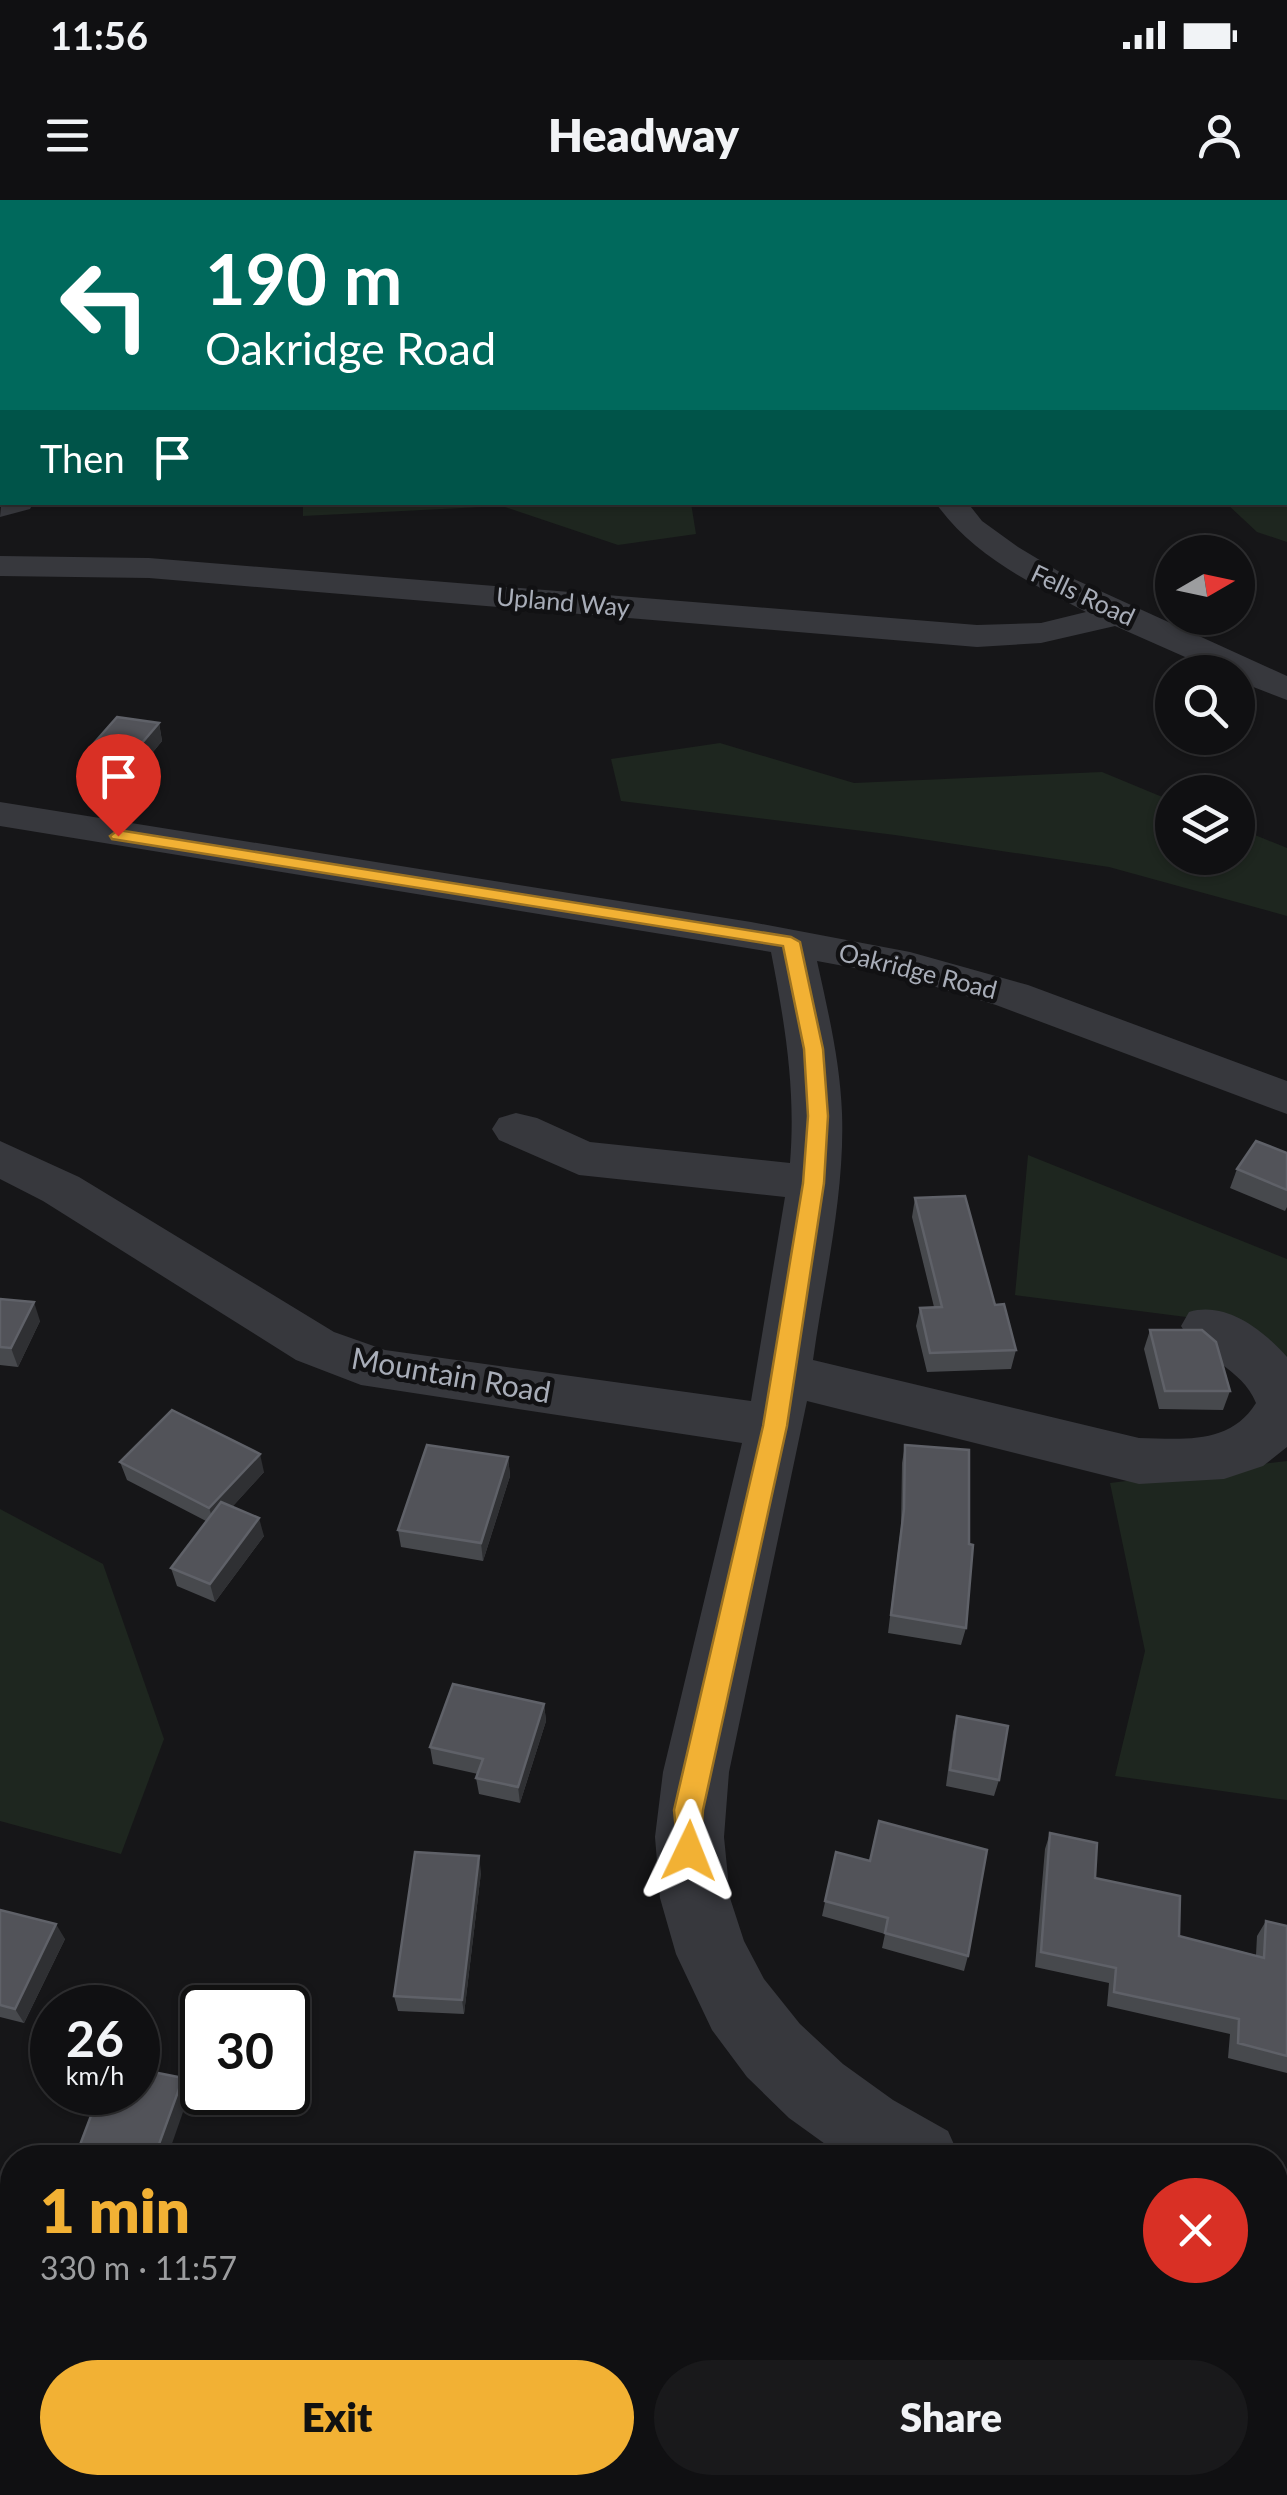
<!DOCTYPE html>
<html lang="en">
<head>
<meta charset="utf-8">
<style>
  :root { --surface:#101012; --page:#19191b; --text:#f1f3f6; --muted:#9c9d9f; --line:#303032; --accent:#f2b134 }
  body { margin:0; font-family:Lato,sans-serif; background:var(--page); color:var(--text); height:100vh; display:flex; flex-direction:column; font-size:38px; white-space:nowrap }
  * { box-sizing:border-box; margin:0 }
  p { font-size:32px; color:var(--muted) }
  .icon { flex:none; width:55px; height:55px; fill:none; stroke:currentColor; stroke-width:2; stroke-linecap:round; stroke-linejoin:round }
  .map { position:relative; flex:1; overflow:hidden }
  .drawer { position:absolute; left:0px; top:1945px; width:1288px; height:350px; display:flex; flex-direction:column; background:var(--surface); border-radius:40px 40px 0 0; box-shadow:0 2px 8px #0004,0 0 0 2px var(--line) }
  .drawer>* { flex:none }
  .banner { position:absolute; left:0px; top:0px; width:1288px; height:305px; box-shadow:0 2px 8px #0004,0 0 0 2px var(--line); background:#00695c; color:#fff; overflow:hidden }
  .needle { width:65px; rotate:81deg }
  .tools { position:absolute; left:1155px; top:335px; display:grid; gap:20px }
  .tools a { display:grid; place-items:center; width:100px; height:100px; border-radius:50%; background:var(--surface); box-shadow:0 2px 8px #0004,0 0 0 2px var(--line); font-size:50px }
  .speed { position:absolute; left:30px; top:1785px; display:flex; gap:20px; font-size:50px; font-weight:700; text-align:center }
  .speed>* { display:grid; place-content:center; width:130px; height:130px; border-radius:50%; background:var(--surface); box-shadow:0 2px 8px #0004,0 0 0 2px var(--line); line-height:1 }
  .speed small { font-size:25px; font-weight:400 }
  .speed .limit { border:5px solid #111; border-radius:15px; background:#fff; color:#111 }
  .pin { position:absolute; display:grid; place-items:center; width:85px; height:85px; color:#fff; margin:-102px -42px; border-radius:50% 50% 50% 0; rotate:-45deg; box-shadow:0 0 10px #0007 }
  .pin .icon { rotate:45deg }
  .me { position:absolute; width:110px; margin:-55px; rotate:2deg; stroke-linejoin:round; filter:drop-shadow(0 0 8px #0008) }
  .turn { display:flex; align-items:center; gap:35px; height:210px; padding:0 40px; font-size:45px }
  .turn .icon { width:130px; height:130px; stroke-width:2.5 }
  .turn b { display:block; font-size:70px; line-height:85px }
  .then { display:flex; align-items:center; height:95px; padding:0 40px; background:#0003; gap:20px; font-size:38px }
  .round { display:grid; place-items:center; flex:none; width:105px; height:105px; border-radius:52px; background:var(--page) }
  .summary { display:flex; align-items:center; justify-content:space-between; height:170px; padding:0 40px }
  h1 { font-size:60px; font-weight:800; line-height:75px; color:var(--accent) }
  .button { display:flex; gap:20px; margin-top:auto; padding:20px 40px }
  .button a { flex:1; height:115px; border-radius:60px; background:var(--accent); color:#111; font-size:40px; font-weight:800; line-height:115px; text-align:center }
  .button a+a { background:var(--page); color:var(--text) }
  .status { display:flex; justify-content:space-between; align-items:center; height:70px; padding:0 50px; background:var(--surface); direction:ltr }
  .status svg { height:28px; fill:currentColor }
  header { display:flex; justify-content:space-between; align-items:center; height:130px; padding:0 40px; background:var(--surface); font-size:45px; font-weight:800 }
  .map>svg:first-child { display:block }
  .green { fill:#1e261f }
  .lines { fill:none; stroke-linecap:round; stroke-linejoin:round }
  .minor { fill:#37383d; fill-rule:evenodd }
  .major { fill:#53555c; fill-rule:evenodd }
  .wall { fill:#47494d }
  .shaded-wall { fill:#2f3033 }
  .building { fill:#525359; stroke:#5f6168; stroke-width:2.5 }
  .route { fill:#f2b134; stroke:#9d7322; stroke-width:2.5 }
  .labels { text-anchor:middle; stroke-width:9; stroke-linejoin:round; paint-order:stroke }
  .far-street-label { font-size:25px; fill:#a8adb8; stroke:#111113 }
  .street-label { font-size:30px; fill:#a8adb8; stroke:#111113 }
</style>
</head>
<body>
<div class="status"><b>11:56</b><svg viewBox="0 0 49 12"><path d="M0 12V9h3v3zM5 12V6h3v6zM10 12V3h3v9zM15 12V0h3v12zM26 1h20v11H26zM47 4h2v5h-2z"/></svg></div>
<header><svg class="icon" aria-label="menu" viewBox="0 0 24 24"><path d="M4 6h16M4 12h16M4 18h16"/></svg>Headway<svg class="icon" aria-label="person" viewBox="0 0 24 24"><circle cx="12" cy="8" r="4"/><path d="M4 21q1-7 8-7t8 7"/></svg></header>
<div class="map">
<svg width="1287" height="2295" viewBox="0 0 1287 2295">
  <rect width="100%" height="100%" fill="#161618"/>
  <!-- green -->
  <g class="green">
    <polygon points="1285,170 1287,173 1287,342 1257,332 1226,303 1285,302"/>
    <polygon points="303,303 691,303 696,334 618,345 502,306 303,316"/>
    <polygon points="720,543 854,583 1102,572 1172,601 1172,658 1238,658 1238,628 1287,648 1287,716 1109,667 895,635 621,601 611,559"/>
    <polygon points="1028,955 1287,1059 1287,1163 1241,1124 1015,1095"/>
    <polygon points="1287,1261 1287,1600 1115,1576 1145,1451 1110,1283"/>
    <polygon points="0,1309 103,1364 164,1539 121,1654 0,1621"/>
    <polygon points="0,2097 12,2100 12,2282 363,2282 368,2294 0,2295"/>
  </g>
  <g class="lines">
    <!-- minor -->
    <g class="minor">
      <polygon points="505,0 528,0 529,2 506,2"/>
      <polygon points="910,0 933,0 934,2 911,2"/>
      <polygon points="1166,0 1189,0 1190,2 1167,2"/>
      <polygon points="2,297 2,302 34,302 30,309 0,317"/>
      <path d="M935 302H967L982 321 1018 347 1063 374 1287 476V500L1238 481V472H1219L1115 426 1041 443 977 447 149 378 0 376V356L149 358 977 425 1041 423 1086 412C1030 383 972 355 935 302Z"/>
      <path d="M0 602 751 722 910 752 1028 785 1287 881V914L996 805 903 777 817 761C828 811 840 861 842 913 845 995 824 1080 813 1160L1139 1238C1183 1239 1230 1245 1256 1203 1242 1167 1199 1158 1181 1126L1189 1112C1226 1101 1263 1130 1287 1157V1247L1263 1266 1224 1279 1139 1284 807 1201 729 1572 724 1637 730 1698 744 1741 764 1779 800 1824 843 1864 893 1900 948 1931 960 1958 839 1954 789 1918 747 1877 712 1830 676 1754 660 1698 655 1637 663 1572 742 1243 361 1185 296 1160 43 1001 0 979V941L79 977 334 1132 385 1150 751 1201 785 997 579 975 499 940 492 929 499 918 516 913 537 918 590 942 790 963C796 890 785 824 771 752L0 626Z"/>
      <polygon points="1275,2060 1287,2064 1287,2146 1275,2142"/>
      <polygon points="1275,2243 1287,2248 1287,2295 1206,2295 1212,2282 1275,2282"/>
    </g>
    <!-- major -->
    <g class="major">
      <polygon points="1246,0 1269,0 1270,2 1247,2"/>
      <rect x="1285" y="26" width="2" height="16"/>
    </g>
  </g>
  <!-- wall -->
  <g class="wall">
    <polygon points="159,523 162,541 134,575 92,569 87,551"/>
    <polygon points="1287,953 1287,1007 1285,1011 1230,988 1237,969"/>
    <polygon points="915,998 995,1105 1016,1150 1011,1169 927,1172 916,1126 920,1108 934,1107 912,1017"/>
    <polygon points="0,1099 40,1121 18,1167 0,1165"/>
    <polygon points="1150,1130 1230,1191 1223,1210 1159,1209 1144,1149"/>
    <polygon points="905,1245 966,1428 961,1445 888,1433 901,1327 902,1263"/>
    <polygon points="508,1257 510,1276 483,1361 401,1347 398,1330"/>
    <polygon points="120,1262 264,1272 232,1307 264,1336 215,1402 177,1386 171,1368 206,1321 127,1280"/>
    <polygon points="544,1504 546,1521 520,1603 479,1594 476,1578 478,1574 433,1564 430,1547"/>
    <polygon points="957,1516 999,1580 994,1596 946,1586 953,1532"/>
    <polygon points="1050,1633 1095,1678 1179,1736 1256,1755 1257,1736 1266,1721 1287,1726 1287,1873 1228,1858 1230,1834 1107,1806 1109,1783 1035,1767 1045,1649"/>
    <polygon points="836,1652 968,1756 964,1771 882,1748 885,1734 822,1716"/>
    <polygon points="481,1672 464,1814 398,1811 394,1796"/>
    <polygon points="0,1710 65,1739 24,1823 0,1817"/>
  </g>
  <!-- shaded-wall -->
  <g class="shaded-wall">
    <polygon points="37,0 59,0 55,2 33,2"/>
    <polygon points="2,24 2,39 0,41 0,25"/>
    <polygon points="2,80 2,96 0,97 0,81"/>
    <polygon points="159,523 162,541 134,575 130,557"/>
    <polygon points="34,1102 40,1121 18,1167 11,1148"/>
    <polygon points="260,1254 264,1272 215,1326 209,1308"/>
    <polygon points="508,1257 510,1276 483,1361 481,1343"/>
    <polygon points="259,1318 264,1336 215,1402 210,1384"/>
    <polygon points="544,1504 546,1521 520,1603 518,1587"/>
    <polygon points="479,1656 481,1672 464,1814 462,1800"/>
    <polygon points="56,1724 65,1739 24,1823 15,1809"/>
    <polygon points="183,1878 190,1892 167,1958 154,1958"/>
  </g>
  <!-- building -->
  <g class="building">
    <polygon points="0,0 37,0 33,2 2,2 2,18 1,18 2,24 0,25"/>
    <polygon points="189,0 417,0 421,2 185,2"/>
    <polygon points="0,47 2,47 2,80 0,81"/>
    <polygon points="117,517 159,523 130,557 87,551"/>
    <polygon points="1256,941 1287,953 1287,990 1237,969"/>
    <polygon points="965,996 995,1105 1004,1104 1016,1150 930,1153 920,1108 942,1107 915,998"/>
    <polygon points="0,1099 34,1102 11,1148 0,1147"/>
    <polygon points="1150,1130 1202,1130 1216,1142 1230,1191 1165,1191"/>
    <polygon points="172,1210 260,1254 209,1308 120,1262"/>
    <polygon points="427,1245 508,1257 481,1343 398,1330"/>
    <polygon points="905,1245 969,1250 969,1344 973,1345 966,1428 891,1415 904,1309"/>
    <polygon points="221,1302 259,1318 210,1384 171,1368"/>
    <polygon points="453,1484 544,1504 518,1587 476,1578 483,1559 430,1547"/>
    <polygon points="957,1516 1008,1526 999,1580 950,1570"/>
    <polygon points="879,1621 987,1650 968,1756 885,1733 888,1718 825,1701 836,1652 870,1661"/>
    <polygon points="1050,1633 1097,1643 1095,1678 1180,1696 1179,1736 1264,1758 1266,1721 1287,1726 1287,1856 1238,1843 1239,1819 1114,1792 1116,1768 1041,1752"/>
    <polygon points="415,1652 479,1656 462,1800 394,1796"/>
    <polygon points="0,1710 56,1724 15,1809 0,1805"/>
    <polygon points="138,1869 183,1878 154,1958 75,1958 100,1892 138,1892"/>
    <polygon points="516,2282 532,2282 552,2295 509,2295"/>
    <polygon points="404,2285 419,2295 399,2295"/>
  </g>
  <!-- route -->
  <polygon class="route" points="118,630 791,737 800,742 823,849 828,916 824,983 787,1226 703,1610 699,1660 689,1664 679,1660 674,1610 763,1226 803,983 808,916 804,849 783,746 112,639 110,636"/>
  <g class="labels">
    <!-- far-street labels -->
    <g class="far-street-label">
      <text transform="translate(1083 395) rotate(25)" y="9">Fells Road</text>
      <text transform="translate(563 402) rotate(5)" y="9">Upland Way</text>
      <text transform="translate(918 771) rotate(14)" y="9">Oakridge Road</text>
    </g>
    <!-- street labels -->
    <g class="street-label">
      <text transform="translate(451 1176) rotate(10)" y="10">Mountain Road</text>
    </g>
  </g>
</svg>
<div class="tools">
<a><svg class="needle" viewBox="-14 -14 28 28"><path d="M0-13l5 13h-10z" fill="#e53935"/><path d="M0 13l5-13h-10z" fill="#9c9d9f"/></svg></a>
<a><svg class="icon" aria-label="search" viewBox="0 0 24 24"><circle cx="10" cy="10" r="6"/><path d="M15 15l6 6"/></svg></a>
<a><svg class="icon" aria-label="layers" viewBox="0 0 24 24"><path d="M12 4l9 5-9 5-9-5zM3 14l9 5 9-5"/></svg></a>
</div>
<div class="speed"><div>26<small>km/h</small></div><div class="limit">30</div></div>
<div class="pin" style="left:118px;top:636px;background:#d93025"><svg class="icon" aria-label="arrive" viewBox="0 0 24 24"><path d="M6 21V4h12l-3 4 3 4H6"/></svg></div>
<svg class="me" style="left:689px;top:1651px" viewBox="-20 -20 40 40"><path d="M0-17L14 15 0 8-14 15z" fill="#f2b134" stroke="#fff" stroke-width="4"/></svg>
<div class="banner">
<div class="turn"><svg class="icon" aria-label="left" viewBox="0 0 24 24"><path d="M17 20v-9H6M10 6l-5 5 5 5"/></svg><div><b>190 m</b>Oakridge Road</div></div>
<div class="then">Then<svg class="icon" aria-label="arrive" viewBox="0 0 24 24"><path d="M6 21V4h12l-3 4 3 4H6"/></svg></div>
</div>
<section class="drawer">
<div class="summary"><div><h1>1 min</h1><p>330 m · 11:57</p></div><a class="round" style="background:#d93025;color:#fff"><svg class="icon" aria-label="close" viewBox="0 0 24 24"><path d="M6 6l12 12M18 6L6 18"/></svg></a></div>
<div class="button"><a>Exit</a><a>Share</a></div>
</section>
</div>
</body>
</html>
